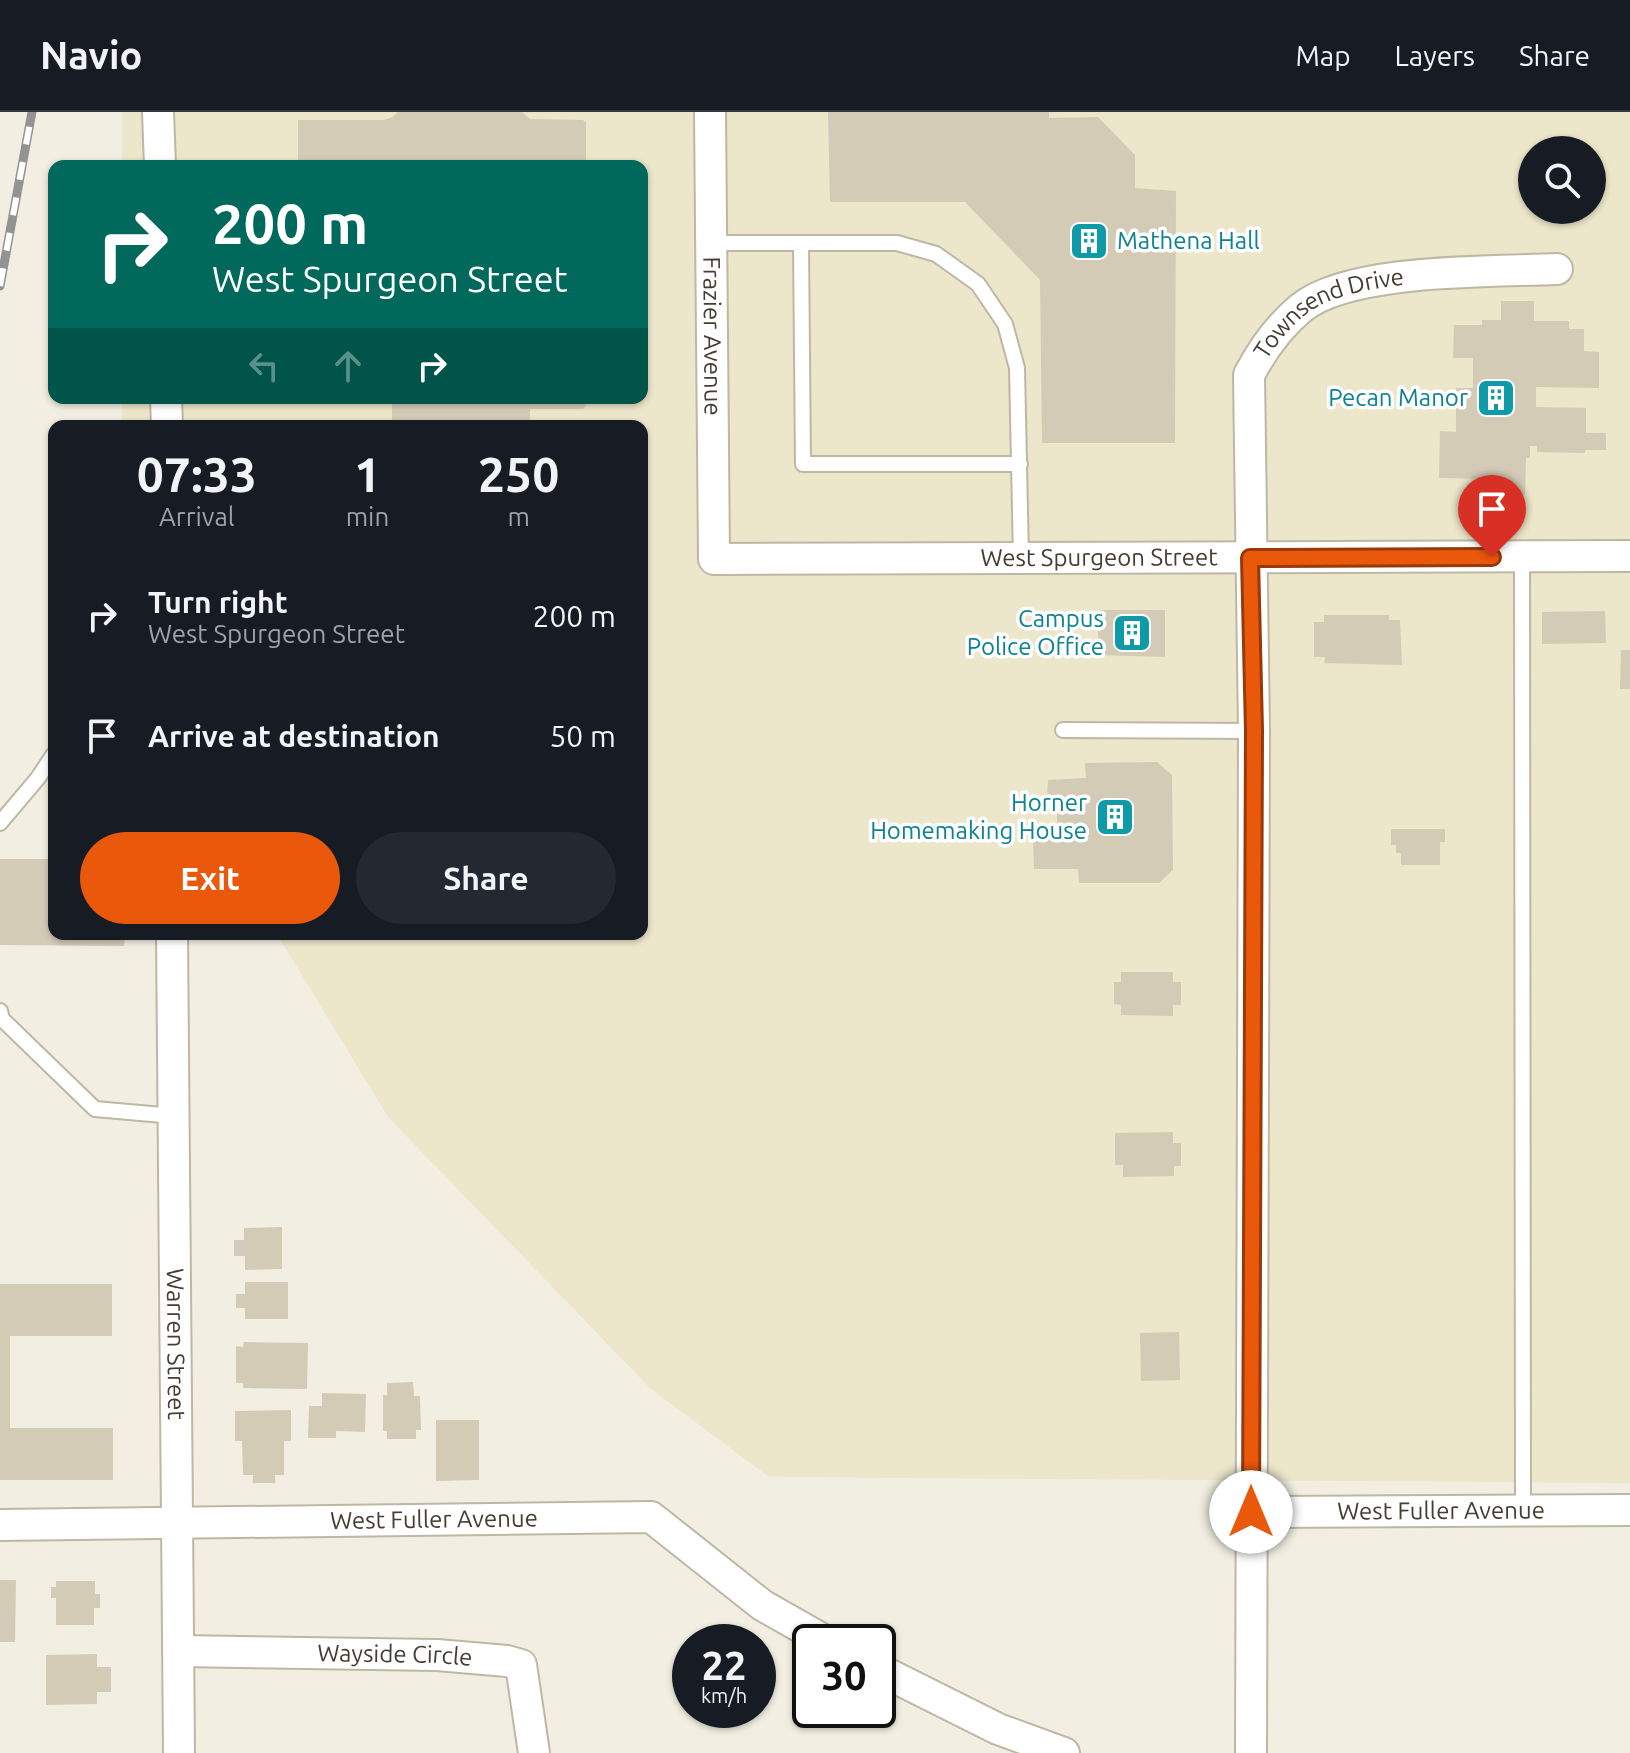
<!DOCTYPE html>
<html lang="en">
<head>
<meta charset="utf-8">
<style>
  :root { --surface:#171b24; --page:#242831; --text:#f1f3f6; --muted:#9ea1a6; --line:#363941; --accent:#ea580c }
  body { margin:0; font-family:Ubuntu,sans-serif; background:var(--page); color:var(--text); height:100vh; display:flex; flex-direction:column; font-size:30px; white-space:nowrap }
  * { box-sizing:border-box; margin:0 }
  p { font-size:26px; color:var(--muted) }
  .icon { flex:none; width:44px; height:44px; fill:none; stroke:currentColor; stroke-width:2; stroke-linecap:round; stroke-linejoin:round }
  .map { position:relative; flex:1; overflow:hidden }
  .details { position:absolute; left:48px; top:308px; width:600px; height:520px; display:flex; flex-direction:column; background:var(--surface); border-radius:16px; box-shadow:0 2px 6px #0004 }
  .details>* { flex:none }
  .top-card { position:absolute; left:48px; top:48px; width:600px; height:244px; border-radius:16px; box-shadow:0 2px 6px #0004; background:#00695c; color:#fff; overflow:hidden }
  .controls { position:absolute; left:1518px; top:24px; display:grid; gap:16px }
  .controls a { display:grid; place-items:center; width:88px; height:88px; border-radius:50%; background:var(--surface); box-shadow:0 2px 6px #0004; font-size:40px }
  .speed { position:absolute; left:672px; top:1512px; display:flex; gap:16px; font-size:40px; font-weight:700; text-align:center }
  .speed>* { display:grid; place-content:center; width:104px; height:104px; border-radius:50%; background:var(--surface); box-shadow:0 2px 6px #0004; line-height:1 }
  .speed small { font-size:20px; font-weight:400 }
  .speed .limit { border:4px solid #111; border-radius:12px; background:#fff; color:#111 }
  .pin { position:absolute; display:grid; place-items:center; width:68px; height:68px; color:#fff; margin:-82px -34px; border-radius:50% 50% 50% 0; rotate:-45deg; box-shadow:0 0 8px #0007 }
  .pin .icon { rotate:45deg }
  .me { position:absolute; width:88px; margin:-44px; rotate:0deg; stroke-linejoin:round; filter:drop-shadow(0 0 6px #0008) }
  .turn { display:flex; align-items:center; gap:28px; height:168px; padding:0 32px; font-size:36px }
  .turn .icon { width:104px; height:104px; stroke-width:2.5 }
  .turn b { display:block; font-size:56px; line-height:68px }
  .lanes { display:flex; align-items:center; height:76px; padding:0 32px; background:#0003; justify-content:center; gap:40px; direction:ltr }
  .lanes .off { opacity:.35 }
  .eta { display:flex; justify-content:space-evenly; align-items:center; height:136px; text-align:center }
  .eta b { font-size:48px; font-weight:700; line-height:56px }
  .primary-button { display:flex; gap:16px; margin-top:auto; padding:16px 32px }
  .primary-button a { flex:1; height:92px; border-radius:48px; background:var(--accent); color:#fff; font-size:32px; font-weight:700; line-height:92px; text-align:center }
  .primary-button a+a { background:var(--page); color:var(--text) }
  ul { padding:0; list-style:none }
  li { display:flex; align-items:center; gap:24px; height:120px; padding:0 32px }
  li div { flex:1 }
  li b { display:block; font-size:30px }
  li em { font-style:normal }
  header { display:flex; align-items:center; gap:48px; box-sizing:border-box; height:112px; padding:0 40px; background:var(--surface); border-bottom:2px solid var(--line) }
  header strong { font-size:38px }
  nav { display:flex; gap:44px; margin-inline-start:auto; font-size:28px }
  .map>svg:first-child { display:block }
  .education { fill:#ece6ca; fill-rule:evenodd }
  .building { fill:#d4cbb7 }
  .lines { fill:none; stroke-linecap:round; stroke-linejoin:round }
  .service-casing { stroke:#beb7a4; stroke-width:18 }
  .minor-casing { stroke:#beb7a4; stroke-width:34 }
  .service { stroke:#fff; stroke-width:14 }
  .minor { stroke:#fff; stroke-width:30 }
  .rail-casing { stroke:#939393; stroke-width:9 }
  .rail { stroke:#fff; stroke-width:6; stroke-dasharray:18; stroke-linecap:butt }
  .route-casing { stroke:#983908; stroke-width:20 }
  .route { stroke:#ea580c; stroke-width:14 }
  .labels { text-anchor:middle; stroke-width:7; stroke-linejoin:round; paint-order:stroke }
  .culture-label { font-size:24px; fill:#0d838f; stroke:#fff; text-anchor:end }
  .street-label { font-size:24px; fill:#443e32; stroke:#fff }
</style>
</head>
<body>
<header>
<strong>Navio</strong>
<nav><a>Map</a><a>Layers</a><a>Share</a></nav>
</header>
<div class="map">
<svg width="1630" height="1641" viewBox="0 0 1630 1641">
  <rect width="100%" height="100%" fill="#f2efe2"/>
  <!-- education -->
  <path class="education" d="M122 0H1630V1371L769 1365 651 1277 388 1005 277 822H642V314H122V286H642V54H122ZM1532 38H1592V98H1532Z"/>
  <!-- building -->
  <g class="building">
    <polygon points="398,0 522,0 530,7 583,8 586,11 586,54 298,54 298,8 383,8 391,6"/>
    <polygon points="828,0 1049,0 1049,6 1098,5 1135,43 1135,76 1176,79 1175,331 1042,331 1040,168 965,90 830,90"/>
    <polygon points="1501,189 1534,189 1534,209 1569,209 1569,217 1584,217 1584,239 1599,240 1599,276 1536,275 1536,295 1586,296 1586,321 1606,321 1606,338 1585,338 1585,341 1537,340 1537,334 1530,334 1530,346 1526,346 1525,383 1486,382 1486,367 1439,366 1440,319 1456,320 1456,276 1473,276 1473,246 1453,246 1454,213 1482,213 1482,208 1501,208"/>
    <polygon points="392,286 586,286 586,294 583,297 530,297 530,314 392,314"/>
    <polygon points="1098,498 1165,498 1165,545 1098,543"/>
    <polygon points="1605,499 1606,531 1542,532 1542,500"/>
    <polygon points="1324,503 1389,503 1389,508 1400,508 1402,553 1324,551 1325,545 1314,545 1314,510 1324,510"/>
    <polygon points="1621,538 1630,538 1630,577 1620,577"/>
    <polygon points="1157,650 1172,663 1173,758 1159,771 1079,771 1078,757 1034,757 1033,722 1057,722 1057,688 1047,687 1048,668 1086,666 1085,651"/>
    <polygon points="1391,717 1445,717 1445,730 1440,730 1440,753 1401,753 1401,741 1396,741 1396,733 1391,733"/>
    <polygon points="0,747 54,747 54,822 125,822 124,834 0,833"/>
    <polygon points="1121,860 1173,860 1173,870 1181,870 1181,893 1173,893 1173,904 1121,903 1121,893 1114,892 1114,870 1121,870"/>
    <polygon points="1173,1020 1173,1031 1181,1031 1181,1054 1174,1054 1174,1064 1123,1065 1123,1053 1115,1053 1115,1021"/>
    <polygon points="282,1115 282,1157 245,1158 245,1144 234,1144 234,1128 244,1128 244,1116"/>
    <polygon points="245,1170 288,1170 288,1207 245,1207 245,1196 236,1196 236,1182 245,1182"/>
    <polygon points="0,1172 112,1172 112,1224 10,1224 10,1316 113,1316 113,1368 0,1368"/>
    <polygon points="1179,1220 1180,1268 1141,1269 1140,1221"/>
    <polygon points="244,1230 308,1231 307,1277 243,1276 243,1271 236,1271 236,1234 243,1235"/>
    <polygon points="413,1270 414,1284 420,1284 421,1318 416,1318 416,1327 387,1327 387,1319 383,1319 383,1283 387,1283 387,1271"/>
    <polygon points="322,1281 366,1282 365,1320 336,1319 336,1326 308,1326 309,1294 322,1294"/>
    <polygon points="291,1298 291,1329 284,1329 284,1363 275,1363 275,1371 253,1371 253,1363 243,1363 242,1329 235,1329 235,1299"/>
    <polygon points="436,1308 479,1308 479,1368 436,1369"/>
    <polygon points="0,1468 16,1468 15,1530 0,1530"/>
    <polygon points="56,1469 95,1469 95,1482 100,1482 100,1496 94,1496 94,1513 56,1513 56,1486 51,1486 51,1475 56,1475"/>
    <polygon points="97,1542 97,1555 111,1555 111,1580 97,1580 97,1592 46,1593 46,1543"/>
  </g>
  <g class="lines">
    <defs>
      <g id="service">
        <polyline points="711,131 897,131 936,142 978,172 1005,212 1017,256 1021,446"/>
        <polyline points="801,131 803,352 1020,352"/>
        <polyline points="1522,445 1523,1399"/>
        <polyline points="1063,618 1254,619"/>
        <polyline points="0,711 38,666 54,642"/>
        <polyline points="0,899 2,907 95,997 174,1004"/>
      </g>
      <g id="minor">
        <polyline points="158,0 160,54"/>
        <path id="s1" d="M710 0 714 447 1630 444"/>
        <polyline points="166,286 167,314"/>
        <path id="s2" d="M172 822 179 1641"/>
        <path id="s3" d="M1251 1400 1630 1398"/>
        <path id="s4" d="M0 1413 651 1405 762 1493 827 1530"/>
        <path id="s5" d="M179 1539 437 1543 507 1549 521 1553 534 1641"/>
        <polyline points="878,1557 998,1617 1064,1641"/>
        <path id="s6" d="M1251 1641 1254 619 1249 263C1262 238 1278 215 1301 196 1350 156 1493 160 1557 157"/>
      </g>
    </defs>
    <!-- service casing -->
    <use href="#service" class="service-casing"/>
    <!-- minor casing -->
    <use href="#minor" class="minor-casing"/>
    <!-- service -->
    <use href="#service" class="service"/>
    <!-- minor -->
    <use href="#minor" class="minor"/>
    <defs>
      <polyline id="rail" points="0,174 32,0"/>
    </defs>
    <!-- rail casing -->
    <use href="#rail" class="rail-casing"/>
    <!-- rail -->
    <use href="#rail" class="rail"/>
  </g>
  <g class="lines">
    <defs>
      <polyline id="route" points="1251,1400 1254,619 1250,446 1492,445"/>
    </defs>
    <!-- route casing -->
    <use href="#route" class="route-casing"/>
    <!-- route -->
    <use href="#route" class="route"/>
  </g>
  <!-- icons -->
  <defs>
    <symbol id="building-square" viewBox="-11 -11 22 22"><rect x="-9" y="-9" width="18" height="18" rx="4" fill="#0f9aa8" stroke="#fff"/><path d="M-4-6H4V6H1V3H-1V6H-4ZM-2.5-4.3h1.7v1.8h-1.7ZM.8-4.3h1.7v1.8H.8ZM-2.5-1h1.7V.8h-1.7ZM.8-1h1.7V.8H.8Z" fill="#fff"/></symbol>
  </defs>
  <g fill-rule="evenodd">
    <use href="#building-square" x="1067" y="107" width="44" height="44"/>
    <use href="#building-square" x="1474" y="264" width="44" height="44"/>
    <use href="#building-square" x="1110" y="499" width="44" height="44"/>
    <use href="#building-square" x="1093" y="683" width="44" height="44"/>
  </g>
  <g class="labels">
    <!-- culture labels -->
    <g class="culture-label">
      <text x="1117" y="137" text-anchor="start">Mathena Hall</text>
      <text x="1468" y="294">Pecan Manor</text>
      <text x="1104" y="515">Campus<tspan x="1104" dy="28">Police Office</tspan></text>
      <text x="1087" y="699">Horner<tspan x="1087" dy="28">Homemaking House</tspan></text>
    </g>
    <!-- street labels -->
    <g class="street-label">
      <text dy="8" stroke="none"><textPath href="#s6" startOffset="1486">Townsend Drive</textPath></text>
      <text dy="8" stroke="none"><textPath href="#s1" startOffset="224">Frazier Avenue</textPath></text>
      <text dy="8" stroke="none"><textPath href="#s1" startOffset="832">West Spurgeon Street</textPath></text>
      <text dy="8" stroke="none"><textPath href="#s2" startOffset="410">Warren Street</textPath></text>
      <text dy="8" stroke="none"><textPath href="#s3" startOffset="190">West Fuller Avenue</textPath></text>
      <text dy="8" stroke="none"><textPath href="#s4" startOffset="434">West Fuller Avenue</textPath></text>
      <text dy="8" stroke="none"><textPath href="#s5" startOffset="216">Wayside Circle</textPath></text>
    </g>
  </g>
</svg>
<div class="controls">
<a><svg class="icon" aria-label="search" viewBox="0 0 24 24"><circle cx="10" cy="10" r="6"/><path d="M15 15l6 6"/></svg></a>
</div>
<div class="speed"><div>22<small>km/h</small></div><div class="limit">30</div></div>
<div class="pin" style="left:1492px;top:445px;background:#d93025"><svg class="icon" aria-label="arrive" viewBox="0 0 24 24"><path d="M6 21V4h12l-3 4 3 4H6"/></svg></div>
<svg class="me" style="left:1251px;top:1400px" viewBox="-20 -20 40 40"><circle r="19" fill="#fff"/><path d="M0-13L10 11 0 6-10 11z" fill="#ea580c"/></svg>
<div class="top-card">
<div class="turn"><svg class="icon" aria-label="right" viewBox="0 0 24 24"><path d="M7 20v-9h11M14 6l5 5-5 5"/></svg><div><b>200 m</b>West Spurgeon Street</div></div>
<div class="lanes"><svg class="icon off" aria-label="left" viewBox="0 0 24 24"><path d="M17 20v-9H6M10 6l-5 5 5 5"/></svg><svg class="icon off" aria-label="ahead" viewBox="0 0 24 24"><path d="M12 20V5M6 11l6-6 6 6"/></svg><svg class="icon" aria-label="right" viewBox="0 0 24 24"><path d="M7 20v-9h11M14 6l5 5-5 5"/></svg></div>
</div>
<section class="details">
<div class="eta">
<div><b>07:33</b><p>Arrival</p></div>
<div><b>1</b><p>min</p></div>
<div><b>250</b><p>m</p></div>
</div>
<ul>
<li><svg class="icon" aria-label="right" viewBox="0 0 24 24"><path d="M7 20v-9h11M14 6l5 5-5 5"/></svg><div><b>Turn right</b><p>West Spurgeon Street</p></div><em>200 m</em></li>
<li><svg class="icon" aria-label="arrive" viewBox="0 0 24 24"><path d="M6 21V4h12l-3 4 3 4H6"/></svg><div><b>Arrive at destination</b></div><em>50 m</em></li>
</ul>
<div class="primary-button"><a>Exit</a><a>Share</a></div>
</section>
</div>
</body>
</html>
